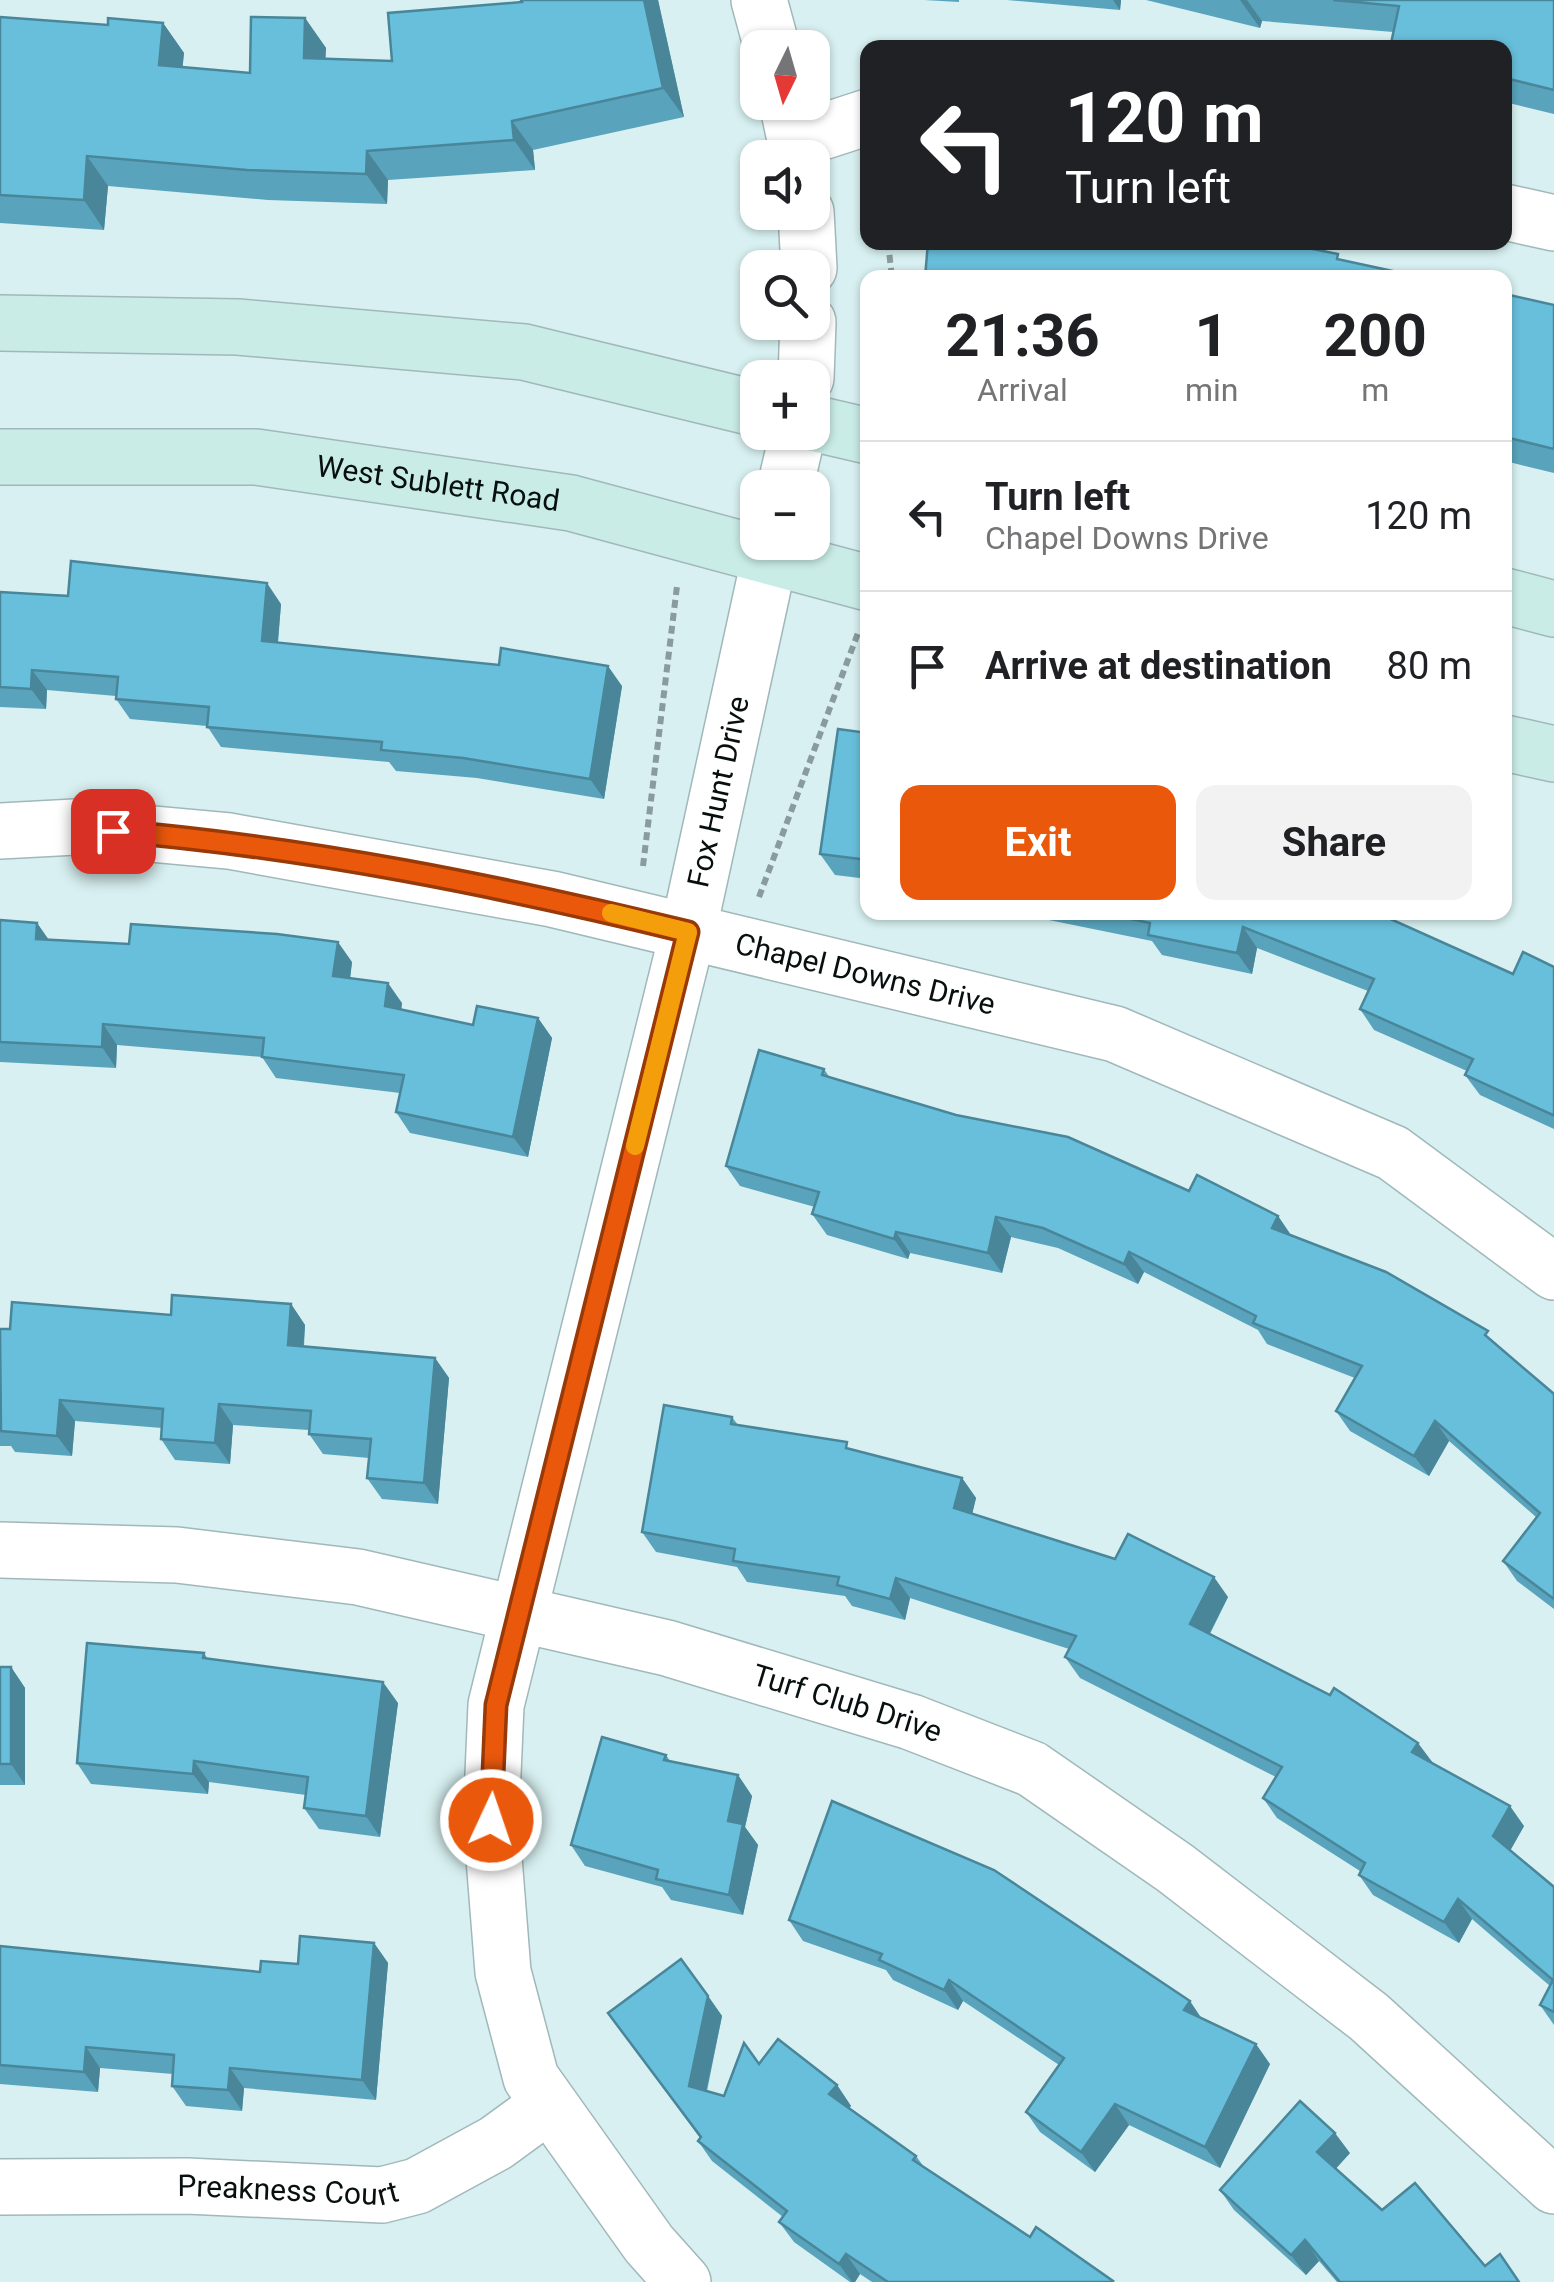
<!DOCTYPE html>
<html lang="en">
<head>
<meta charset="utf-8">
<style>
  :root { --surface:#fff; --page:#f2f2f2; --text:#202124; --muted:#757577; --line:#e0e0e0; --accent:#ea580c }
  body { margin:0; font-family:Roboto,sans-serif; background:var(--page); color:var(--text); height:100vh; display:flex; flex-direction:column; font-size:38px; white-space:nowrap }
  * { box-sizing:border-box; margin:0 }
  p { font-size:32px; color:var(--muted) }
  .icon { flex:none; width:55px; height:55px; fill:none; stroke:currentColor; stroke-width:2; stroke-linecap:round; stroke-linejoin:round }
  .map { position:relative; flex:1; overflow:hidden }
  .side { position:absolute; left:860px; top:270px; width:652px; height:650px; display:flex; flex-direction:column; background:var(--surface); border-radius:20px; box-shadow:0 2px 8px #0004 }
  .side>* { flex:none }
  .hud { position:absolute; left:860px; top:40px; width:652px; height:210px; border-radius:20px; box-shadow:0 2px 8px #0004; background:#202124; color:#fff; overflow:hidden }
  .needle { width:65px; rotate:185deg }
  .fabs { position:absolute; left:740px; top:30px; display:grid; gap:20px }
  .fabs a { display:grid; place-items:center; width:90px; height:90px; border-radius:20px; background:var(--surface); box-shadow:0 2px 8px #0004; font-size:50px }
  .pin { position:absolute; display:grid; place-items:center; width:85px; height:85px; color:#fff; margin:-42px; border-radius:20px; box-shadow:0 5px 15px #0006 }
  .me { position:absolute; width:110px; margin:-55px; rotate:3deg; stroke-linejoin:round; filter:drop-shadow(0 0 8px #0008) }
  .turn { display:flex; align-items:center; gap:35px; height:210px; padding:0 40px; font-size:45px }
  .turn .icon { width:130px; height:130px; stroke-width:2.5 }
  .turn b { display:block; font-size:70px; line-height:85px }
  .eta { display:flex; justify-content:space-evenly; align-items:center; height:170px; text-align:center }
  .eta b { font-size:60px; font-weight:700; line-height:70px }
  .action { display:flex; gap:20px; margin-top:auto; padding:20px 40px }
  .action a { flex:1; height:115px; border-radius:20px; background:var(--accent); color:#fff; font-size:40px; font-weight:700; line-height:115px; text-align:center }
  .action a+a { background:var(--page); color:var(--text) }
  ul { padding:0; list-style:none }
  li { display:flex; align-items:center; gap:30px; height:150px; padding:0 40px; border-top:2px solid var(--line) }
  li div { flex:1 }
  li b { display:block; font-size:38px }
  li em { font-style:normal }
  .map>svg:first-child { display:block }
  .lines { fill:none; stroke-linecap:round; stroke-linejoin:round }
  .minor-casing { stroke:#a1b8ba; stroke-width:58 }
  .tertiary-casing { stroke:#a1b8ba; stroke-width:58 }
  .secondary-casing { stroke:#a1b8ba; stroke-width:58 }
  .path { stroke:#899b9c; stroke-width:6; stroke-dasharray:8 5; stroke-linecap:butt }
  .minor { stroke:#fff; stroke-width:55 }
  .tertiary { stroke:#fff; stroke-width:55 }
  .secondary { stroke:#c9ece6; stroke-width:55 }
  .wall { fill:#59a4bc }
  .shaded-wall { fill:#498699 }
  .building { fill:#68bfdb; stroke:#498699; stroke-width:2.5 }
  .route-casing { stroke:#983908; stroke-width:25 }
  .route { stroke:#ea580c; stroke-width:18 }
  .slow { stroke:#f59e0b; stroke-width:18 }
  .labels { text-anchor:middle; stroke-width:10; stroke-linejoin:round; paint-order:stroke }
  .street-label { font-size:30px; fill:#070f0f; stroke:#fff }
</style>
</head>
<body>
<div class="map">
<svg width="1554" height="2282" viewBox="0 0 1554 2282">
  <rect width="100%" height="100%" fill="#d8f0f1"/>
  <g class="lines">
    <defs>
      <g id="minor">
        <polyline points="797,140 868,117"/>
        <polyline points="1505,212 1554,223"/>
        <path id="s1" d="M0 831 75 827 229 841 552 899 1115 1034 1393 1153 1554 1272"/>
        <path id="s2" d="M0 1550 177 1555 358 1577 667 1648 911 1722 1032 1769 1175 1868 1369 2017 1554 2186"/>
        <path id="s3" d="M0 2187 187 2186 382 2195 417 2186 496 2143 548 2105"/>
      </g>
      <g id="tertiary">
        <polyline points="759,0 772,48"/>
        <polyline points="787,102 799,158"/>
        <polyline points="806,212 809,268"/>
        <polyline points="806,378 808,322"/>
        <polyline points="785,488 798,432"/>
        <path id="s4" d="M683 2282 649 2244 531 2078 503 1972 491 1820 496 1705 688 932 773 542"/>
      </g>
      <g id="secondary">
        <polyline points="0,323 238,327 524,352 758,409"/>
        <polyline points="812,423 868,436"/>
        <path id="s5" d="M0 457H256L571 503 868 583"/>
        <polyline points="1505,596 1554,609"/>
        <polyline points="1505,743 1554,754"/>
      </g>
    </defs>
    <!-- minor casing -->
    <use href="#minor" class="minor-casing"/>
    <!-- tertiary casing -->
    <use href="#tertiary" class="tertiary-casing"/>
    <!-- secondary casing -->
    <use href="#secondary" class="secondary-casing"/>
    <!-- path -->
    <g class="path">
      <polyline points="888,242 892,278"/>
      <polyline points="643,866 677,586"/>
      <polyline points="759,897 858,633"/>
    </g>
    <!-- minor -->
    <use href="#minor" class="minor"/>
    <!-- tertiary -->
    <use href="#tertiary" class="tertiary"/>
    <!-- secondary -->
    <use href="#secondary" class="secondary"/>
  </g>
  <!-- wall -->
  <g class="wall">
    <polygon points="521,0 658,0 684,117 533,150 535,170 388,180 387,204 268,200 108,186 104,230 0,223 0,17 108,25 163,23 184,53 182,67 250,73 305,18 326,48 325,59 392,61 522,2"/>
    <polygon points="924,0 959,0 959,2"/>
    <polygon points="1007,0 1121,0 1120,10"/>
    <polygon points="1146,0 1554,0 1554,114 1505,102 1505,48 1393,32 1262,21 1260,28"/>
    <polygon points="1505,294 1554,305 1554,473 1505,461"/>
    <polygon points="0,592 281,604 278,643 622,686 604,799 477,778 396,771 389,762 221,747 207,726 130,719 116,699 116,696 47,690 46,709 0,707"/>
    <polygon points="868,733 868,879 835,875 820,854"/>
    <polygon points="1035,912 1391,912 1395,918 1393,921 1513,974 1554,967 1554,1129 1480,1095 1465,1075 1467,1071 1374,1030 1360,1009 1368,991 1257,948 1252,974 1162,955 1152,941 1039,918"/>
    <polygon points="0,920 37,923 48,939 352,962 350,978 402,1003 401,1010 473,1025 538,1018 552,1038 528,1157 410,1133 396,1112 400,1093 276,1078 262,1057 117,1045 116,1068 0,1062"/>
    <polygon points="824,1069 830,1078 1189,1191 1278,1216 1291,1235 1498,1346 1554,1394 1554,1609 1517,1581 1503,1561 1536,1517 1449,1441 1429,1476 1350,1431 1336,1411 1355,1378 1267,1344 1258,1330 1144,1272 1138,1284 1058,1248 1011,1237 1002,1273 910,1253 908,1259 827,1235 812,1214 815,1207 740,1186 726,1166"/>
    <polygon points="291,1304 305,1325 304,1346 435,1358 449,1378 438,1504 382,1499 367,1478 369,1458 323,1454 309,1434 309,1430 233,1425 230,1464 175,1460 161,1439 162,1428 75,1421 72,1456 15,1452 11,1446 0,1446 0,1329"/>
    <polygon points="732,1417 738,1425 853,1450 962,1478 976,1498 972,1513 1228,1597 1210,1634 1432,1763 1524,1826 1510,1851 1554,1887 1554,2025 1540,2005 1550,1986 1472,1919 1459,1943 1373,1895 1359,1875 1360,1871 1277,1818 1263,1798 1276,1777 1080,1678 1065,1657 1069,1649 910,1598 905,1620 852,1606 845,1596 747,1582 737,1567 656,1552 642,1532"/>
    <polygon points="204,1653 208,1659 398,1703 380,1837 319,1829 304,1808 306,1795 209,1782 208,1794 91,1784 77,1763"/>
    <polygon points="0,1667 11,1667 25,1688 25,1785 0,1785"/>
    <polygon points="666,1755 670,1761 738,1775 752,1796 745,1827 758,1845 743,1915 671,1900 662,1887 585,1866 571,1845"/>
    <polygon points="789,1920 1201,2018 1270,2064 1220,2168 1129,2125 1095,2172 1040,2132 1026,2112 1059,2065 963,2001 958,2010 893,1980 886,1970 803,1941"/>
    <polygon points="374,1943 388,1963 376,2100 244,2088 242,2111 186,2106 172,2086 173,2074 100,2068 98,2092 0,2084 0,1946 260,1972 298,1964"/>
    <polygon points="708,1996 722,2016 707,2091 724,2096 759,2064 837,2085 851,2106 849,2108 916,2156 924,2167 1030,2237 1036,2227 1114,2282 872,2282 860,2274 855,2282 850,2282 794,2242 779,2222 783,2217 712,2161 698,2141 700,2138 608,2013"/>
    <polygon points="1350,2153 1336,2168 1382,2210 1485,2266 1519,2282 1337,2282 1319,2261 1306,2275 1234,2210 1220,2190"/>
  </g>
  <!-- shaded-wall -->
  <g class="shaded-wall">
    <polygon points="644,0 658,0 684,117 663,88"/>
    <polygon points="1113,0 1121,0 1120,10"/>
    <polygon points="1240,0 1247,0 1262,21 1260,28"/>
    <polygon points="305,18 326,48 324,88 304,58"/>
    <polygon points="163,23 184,53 180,94 159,65"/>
    <polygon points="512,121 533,150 535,170 514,140"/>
    <polygon points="367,151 388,180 387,204 366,174"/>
    <polygon points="87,156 108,186 104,230 84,200"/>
    <polygon points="267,583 281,604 276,662 262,641"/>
    <polygon points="608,666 622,686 604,799 590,779"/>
    <polygon points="32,670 47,690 46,709 31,689"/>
    <polygon points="1374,912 1391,912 1395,918 1389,933"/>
    <polygon points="37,923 51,943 36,939"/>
    <polygon points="1243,927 1257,948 1252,974 1237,953"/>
    <polygon points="338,942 352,962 348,997 333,976"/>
    <polygon points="388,983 402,1003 399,1027 385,1006"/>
    <polygon points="538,1018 552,1038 528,1157 513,1137"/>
    <polygon points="103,1024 117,1045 116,1068 102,1047"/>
    <polygon points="1278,1216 1292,1237 1272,1228"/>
    <polygon points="996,1217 1011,1237 1002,1273 988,1253"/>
    <polygon points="896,1232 910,1253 908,1259 894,1239"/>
    <polygon points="1129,1252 1144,1272 1138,1284 1124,1264"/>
    <polygon points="291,1304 305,1325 302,1365 288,1345"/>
    <polygon points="435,1358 449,1378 438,1504 424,1483"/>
    <polygon points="60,1400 75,1421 72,1456 57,1436"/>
    <polygon points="219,1404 233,1425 230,1464 215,1443"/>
    <polygon points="1435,1421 1449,1441 1429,1476 1414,1456"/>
    <polygon points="962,1478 976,1498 969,1528 954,1508"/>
    <polygon points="1214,1577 1228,1597 1204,1644 1190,1624"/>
    <polygon points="896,1578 910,1598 905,1620 890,1599"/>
    <polygon points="11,1667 25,1688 25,1785 11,1764"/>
    <polygon points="383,1682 398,1703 380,1837 366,1816"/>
    <polygon points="1418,1743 1433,1763 1412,1752"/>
    <polygon points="194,1761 209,1782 208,1794 193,1774"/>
    <polygon points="738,1775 752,1796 745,1827 758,1845 743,1915 729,1895 728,1821"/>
    <polygon points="1510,1806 1524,1826 1507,1856 1493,1836"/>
    <polygon points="1458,1899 1472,1919 1459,1943 1444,1922"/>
    <polygon points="374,1943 388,1963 376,2100 362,2080"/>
    <polygon points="949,1980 963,2001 958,2010 944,1990"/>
    <polygon points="708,1996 722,2016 703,2106 689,2086"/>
    <polygon points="1190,2001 1204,2022 1184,2010"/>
    <polygon points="1256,2044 1270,2064 1220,2168 1205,2147"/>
    <polygon points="86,2047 100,2068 98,2092 84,2072"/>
    <polygon points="230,2068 244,2088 242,2111 228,2090"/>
    <polygon points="837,2085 851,2106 844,2115 829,2094"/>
    <polygon points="1115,2104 1129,2125 1095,2172 1081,2152"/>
    <polygon points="1335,2133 1350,2153 1332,2173 1317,2152"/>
    <polygon points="1305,2240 1319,2261 1306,2275 1291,2255"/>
    <polygon points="846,2254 860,2274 855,2282 852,2282 839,2264"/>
  </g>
  <!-- building -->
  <g class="building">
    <polygon points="521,0 644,0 663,88 512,121 514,140 367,151 366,174 247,170 87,156 84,200 0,195 0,17 108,25 108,18 163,23 159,65 250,73 251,17 305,18 304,58 392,61 388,13 522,2"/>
    <polygon points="1333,0 1554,0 1554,90 1505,78 1505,48 1390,48 1399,6"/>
    <polygon points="928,242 1278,242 1338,254 1337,259 1425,278 925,278"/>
    <polygon points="1505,294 1554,305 1554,449 1505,437"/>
    <polygon points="71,561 267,583 262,641 499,665 501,648 608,666 590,779 463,758 381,750 382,742 207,727 209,707 116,699 118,677 32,670 31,689 0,687 0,592 68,596"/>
    <polygon points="838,729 868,733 868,860 820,854"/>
    <polygon points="1097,912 1375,912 1513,974 1523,952 1554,967 1554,1113 1553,1115 1465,1075 1473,1059 1360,1009 1374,979 1243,927 1237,953 1148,935 1150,923"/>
    <polygon points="0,920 37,923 36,939 129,944 131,924 277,934 338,942 333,976 388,983 385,1006 473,1025 477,1006 538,1018 513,1137 396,1112 404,1075 262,1057 264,1038 103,1024 102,1047 0,1042"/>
    <polygon points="759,1050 824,1069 822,1075 956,1115 1068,1137 1189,1191 1197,1175 1278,1216 1272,1228 1386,1272 1488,1331 1485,1335 1554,1394 1554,1599 1503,1561 1540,1513 1435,1421 1414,1456 1336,1411 1362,1366 1253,1323 1256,1316 1129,1252 1124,1264 1043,1228 996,1217 988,1253 896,1232 894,1239 812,1214 819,1192 726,1166"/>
    <polygon points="172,1295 291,1304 288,1345 435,1358 424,1483 367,1478 371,1439 309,1434 311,1411 219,1404 215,1443 161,1439 163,1409 60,1400 57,1436 1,1431 0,1329 10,1329 12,1302 171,1315"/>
    <polygon points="664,1405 732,1417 731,1424 847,1442 846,1448 962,1478 954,1508 1115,1559 1128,1534 1214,1577 1190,1624 1330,1695 1334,1688 1418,1743 1412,1752 1510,1806 1493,1836 1554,1887 1554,2012 1540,2005 1553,1980 1458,1899 1444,1922 1359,1875 1365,1863 1263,1798 1282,1767 1065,1657 1076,1636 896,1578 890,1599 837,1585 839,1577 733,1561 735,1549 642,1532"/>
    <polygon points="87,1643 204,1653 203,1658 383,1682 366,1816 304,1808 308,1777 194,1761 193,1774 77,1763"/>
    <rect x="0" y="1667" width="11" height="97"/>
    <polygon points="602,1737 666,1755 664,1760 738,1775 728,1821 743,1824 729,1895 656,1879 658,1870 571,1845"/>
    <polygon points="832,1801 994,1870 1190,2001 1184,2010 1256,2044 1205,2147 1115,2104 1081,2152 1026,2112 1064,2058 949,1980 944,1990 879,1960 882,1954 789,1920"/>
    <polygon points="300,1936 374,1943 362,2080 230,2068 228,2090 172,2086 174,2055 86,2047 84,2072 0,2065 0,1946 260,1972 261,1961 298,1964"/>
    <polygon points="681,1959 708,1996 689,2086 724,2096 744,2043 759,2064 778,2039 837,2085 829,2094 916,2156 913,2160 1030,2237 1036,2227 1113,2281 1112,2282 888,2282 846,2254 839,2264 779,2222 787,2211 698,2141 701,2137 608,2013"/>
    <polygon points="1300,2101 1335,2133 1317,2152 1382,2210 1415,2183 1485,2266 1500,2254 1519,2282 1340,2282 1305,2240 1291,2255 1220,2190"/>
  </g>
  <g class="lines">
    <defs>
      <path id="route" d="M113 831C307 847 500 886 688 932L496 1705 491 1820"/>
    </defs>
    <!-- route casing -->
    <use href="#route" class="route-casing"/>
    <!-- route -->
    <use href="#route" class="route"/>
    <!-- slow -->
    <polyline class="slow" points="611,913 688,932 635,1146"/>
  </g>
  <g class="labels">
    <!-- street labels -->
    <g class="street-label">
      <text dy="10" stroke="none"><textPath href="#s5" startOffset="440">West Sublett Road</textPath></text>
      <text dy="10" stroke="none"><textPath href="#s4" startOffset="1572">Fox Hunt Drive</textPath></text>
      <text dy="10" stroke="none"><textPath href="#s1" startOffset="880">Chapel Downs Drive</textPath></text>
      <text dy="10" stroke="none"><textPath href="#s2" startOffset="865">Turf Club Drive</textPath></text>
      <text dy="10" stroke="none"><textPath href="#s3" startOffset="288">Preakness Court</textPath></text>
    </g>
  </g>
</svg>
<div class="fabs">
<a><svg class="needle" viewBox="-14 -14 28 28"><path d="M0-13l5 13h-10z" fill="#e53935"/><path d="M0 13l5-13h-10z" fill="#757577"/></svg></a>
<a><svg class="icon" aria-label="sound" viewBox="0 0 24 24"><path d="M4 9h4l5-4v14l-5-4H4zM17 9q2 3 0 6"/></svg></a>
<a><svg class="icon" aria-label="search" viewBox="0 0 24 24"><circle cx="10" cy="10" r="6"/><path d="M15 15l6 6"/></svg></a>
<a>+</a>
<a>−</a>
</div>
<div class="pin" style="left:113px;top:831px;background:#d93025"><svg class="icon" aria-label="arrive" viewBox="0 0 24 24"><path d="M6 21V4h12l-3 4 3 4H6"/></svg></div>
<svg class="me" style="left:491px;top:1820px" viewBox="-20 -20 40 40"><circle r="17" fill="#ea580c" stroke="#fff" stroke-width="3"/><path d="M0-11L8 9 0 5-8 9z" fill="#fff"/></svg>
<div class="hud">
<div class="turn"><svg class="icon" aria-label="left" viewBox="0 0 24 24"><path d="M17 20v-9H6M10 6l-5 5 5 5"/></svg><div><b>120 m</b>Turn left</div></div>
</div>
<section class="side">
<div class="eta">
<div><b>21:36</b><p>Arrival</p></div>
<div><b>1</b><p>min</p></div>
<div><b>200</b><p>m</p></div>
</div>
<ul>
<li><svg class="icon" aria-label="left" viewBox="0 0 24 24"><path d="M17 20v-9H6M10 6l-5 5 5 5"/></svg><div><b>Turn left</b><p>Chapel Downs Drive</p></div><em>120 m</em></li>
<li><svg class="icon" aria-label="arrive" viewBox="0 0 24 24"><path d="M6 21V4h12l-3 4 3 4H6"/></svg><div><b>Arrive at destination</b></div><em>80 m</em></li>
</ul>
<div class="action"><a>Exit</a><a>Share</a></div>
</section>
</div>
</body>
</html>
